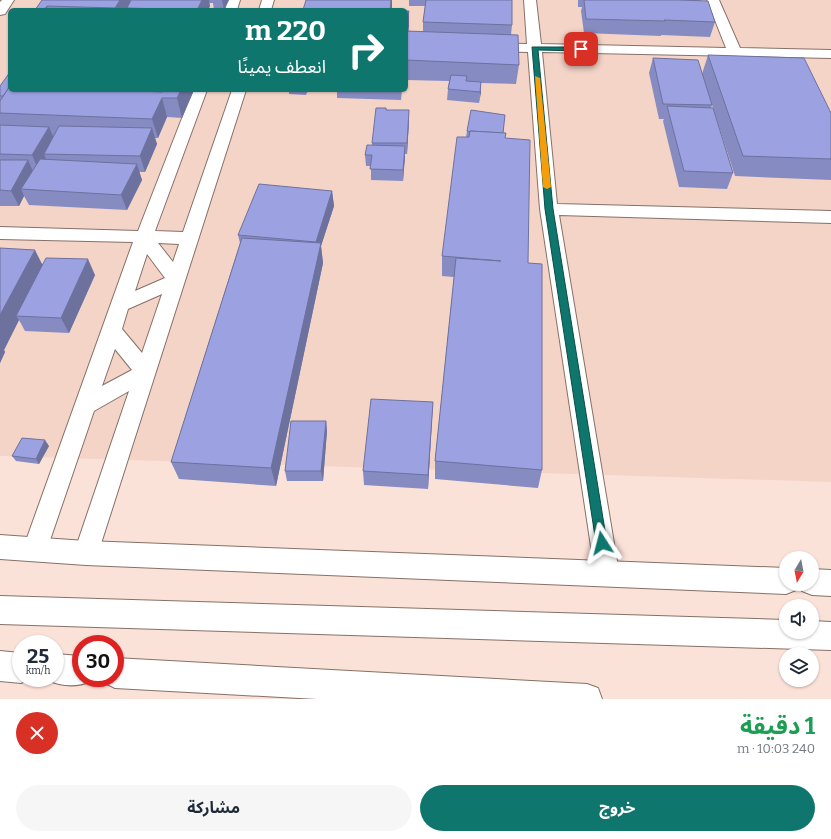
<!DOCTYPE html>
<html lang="ar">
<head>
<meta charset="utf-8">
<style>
  :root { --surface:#fff; --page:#f6f6f7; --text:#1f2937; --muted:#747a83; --accent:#0f766e }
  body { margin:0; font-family:Bitter,"Noto Sans Arabic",serif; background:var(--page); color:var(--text); direction:rtl; height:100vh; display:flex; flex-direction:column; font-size:15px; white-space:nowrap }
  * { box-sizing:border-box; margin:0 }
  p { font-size:13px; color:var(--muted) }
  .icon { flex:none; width:22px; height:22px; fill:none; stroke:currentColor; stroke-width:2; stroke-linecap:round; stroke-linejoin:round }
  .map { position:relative; height:699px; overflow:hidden; direction:ltr }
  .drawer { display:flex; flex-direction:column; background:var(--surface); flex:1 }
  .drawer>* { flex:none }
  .banner { position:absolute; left:8px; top:8px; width:400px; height:84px; border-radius:6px; box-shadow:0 1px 3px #0004; direction:rtl; background:#0f766e; color:#fff; overflow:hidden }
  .needle { width:26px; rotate:190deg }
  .fabs { position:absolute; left:779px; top:551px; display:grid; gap:8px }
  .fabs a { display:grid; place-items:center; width:40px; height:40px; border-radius:50%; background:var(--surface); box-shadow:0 1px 3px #0004; font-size:20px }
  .speed { position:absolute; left:12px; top:635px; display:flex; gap:8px; font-size:20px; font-weight:700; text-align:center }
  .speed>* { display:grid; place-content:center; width:52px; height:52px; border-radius:50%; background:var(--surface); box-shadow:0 1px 3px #0004; line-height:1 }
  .speed small { font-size:10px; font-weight:400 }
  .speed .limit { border:6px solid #d22; background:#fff; color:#111 }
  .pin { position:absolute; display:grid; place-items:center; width:34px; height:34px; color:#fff; margin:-17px; border-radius:8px; box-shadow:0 2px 6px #0006 }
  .me { position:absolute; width:44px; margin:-22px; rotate:351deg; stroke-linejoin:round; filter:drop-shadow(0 0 3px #0008) }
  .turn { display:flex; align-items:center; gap:14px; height:84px; padding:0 16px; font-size:18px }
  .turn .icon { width:52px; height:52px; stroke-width:2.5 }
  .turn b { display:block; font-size:28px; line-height:34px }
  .round { display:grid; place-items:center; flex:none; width:42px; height:42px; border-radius:21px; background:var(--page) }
  .headline { display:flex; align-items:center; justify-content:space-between; height:68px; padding:0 16px }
  h1 { font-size:24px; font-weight:700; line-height:30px; color:#1e9e55 }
  .button { display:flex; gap:8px; margin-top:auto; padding:8px 16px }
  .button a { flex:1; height:46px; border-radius:24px; background:var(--accent); color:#fff; font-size:16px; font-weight:700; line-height:46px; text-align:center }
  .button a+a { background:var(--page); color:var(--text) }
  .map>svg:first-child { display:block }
  .built { fill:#f5d4c8; fill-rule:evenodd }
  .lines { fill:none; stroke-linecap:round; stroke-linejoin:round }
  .minor-casing { stroke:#867068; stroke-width:2 }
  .tertiary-casing { stroke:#867068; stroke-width:2 }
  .minor { fill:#fff; fill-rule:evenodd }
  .tertiary { fill:#fff; fill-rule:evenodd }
  .wall { fill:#868bc2 }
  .shaded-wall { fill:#6d719e }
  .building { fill:#9ca2e1; stroke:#6d719e }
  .route { fill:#0f766e; stroke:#0a4d48 }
  .slow { fill:#f59e0b }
</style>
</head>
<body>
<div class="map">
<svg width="831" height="699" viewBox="0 0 831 699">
  <rect width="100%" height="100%" fill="#fbe2d8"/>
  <!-- built -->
  <path class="built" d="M0 0H831V482L0 456ZM10 10H406V90H10Z"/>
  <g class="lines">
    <defs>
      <g id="minor">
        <polygon points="2,0 14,0 5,14 0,15 0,2"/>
        <polygon points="228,0 240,0 237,10 225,10"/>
        <polygon points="262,0 274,0 271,10 259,10"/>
        <polygon points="524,0 536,0 541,44 726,48 707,0 719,0 740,48 831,50 831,58 542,52 557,204 831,211 831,223 559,215 619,573 616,581 607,585 598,581 595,573 540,209 528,52 491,51 486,50 484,47 486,44 491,43 527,44"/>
        <path d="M193 90H207L155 231 183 232 232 90H246L98 553 95 561 86 564 77 561 74 553 129 391 94 411 47 549 44 557 35 560 26 557 23 549 133 242 0 239V227L138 231ZM158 243 179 244 173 262ZM147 254 165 278 135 291ZM162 294 142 353 122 329 128 309ZM115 349 132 370 102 386Z"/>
      </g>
      <g id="tertiary">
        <polygon points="0,535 86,541 786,568 786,584 798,584 796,590 786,594 86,565 0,559"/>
        <polygon points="812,569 831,570 831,596 812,595 802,591 799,584 812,584"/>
        <polygon points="0,596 786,620 786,632 812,632 812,621 831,622 831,650 0,624"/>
        <polygon points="0,651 21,653 21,678 31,678 21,683 0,681"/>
        <path d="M55 654 81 656V678H93L91 681C76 688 60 686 45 679L44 678H55Z"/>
        <polygon points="115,658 587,684 598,688 602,699 317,699 115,688 105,683 102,678 115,678"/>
      </g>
    </defs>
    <!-- minor casing -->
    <use href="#minor" class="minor-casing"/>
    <!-- tertiary casing -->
    <use href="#tertiary" class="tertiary-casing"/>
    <!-- minor -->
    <use href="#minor" class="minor"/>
    <!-- tertiary -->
    <use href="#tertiary" class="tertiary"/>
  </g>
  <!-- wall -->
  <g class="wall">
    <polygon points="42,0 229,0 224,10 214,10 213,3 209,3 210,6 208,10 35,10"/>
    <polygon points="409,0 512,0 512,25 511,35 519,65 516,84 481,83 479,103 447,100 448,89 449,81 406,80 406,11 409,11 408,31 423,32 423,22 425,6 409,6"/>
    <polygon points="578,0 700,0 715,22 710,37 661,35 661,36 584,33 581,11 582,7 578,7"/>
    <polygon points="708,55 831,113 831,180 735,176 702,74"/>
    <polygon points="653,58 712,105 711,108 733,173 727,189 679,187 663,121 664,119 659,119 649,73"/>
    <polygon points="0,86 10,90 194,90 182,118 167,117 158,138 155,138 157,144 145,172 139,172 142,180 127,210 29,205 24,196 19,206 0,206"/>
    <polygon points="289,90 308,90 306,95 289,94"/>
    <polygon points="337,90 402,90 401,100 337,98"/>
    <polygon points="386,108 387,110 409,121 407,154 405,154 403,181 371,180 371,166 366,166 365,155 372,145 372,143"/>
    <polygon points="504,126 503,133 505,138 528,263 542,470 538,488 435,479 435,461 454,277 442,276 442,256 466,137 467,131"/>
    <polygon points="332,191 334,206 321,246 323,263 276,486 179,479 171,462 240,243 238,235"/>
    <polygon points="0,248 43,264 95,275 69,333 25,331 19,320 4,350 5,352 0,363"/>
    <polygon points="433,402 428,489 364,485 363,471"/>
    <polygon points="326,421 327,431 323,481 287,481 285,471"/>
    <polygon points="49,446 39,464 16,461 12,456"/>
  </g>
  <!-- shaded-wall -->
  <g class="shaded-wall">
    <polygon points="120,0 130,0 131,3 127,8 127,10 115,10 115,8"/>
    <polygon points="202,0 209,0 210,6 208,10 197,10"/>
    <polygon points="222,0 229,0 224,10"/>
    <polygon points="391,0 392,0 392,10 390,10"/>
    <polygon points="47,6 48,10 44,10"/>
    <polygon points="409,11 409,26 408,36 407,21"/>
    <polygon points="481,82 481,93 479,103 480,92"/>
    <polygon points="181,90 194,90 182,118 177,98"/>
    <polygon points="162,98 167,117 158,138 152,119"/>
    <polygon points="409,110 409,121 407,154 407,143"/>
    <polygon points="49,127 56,143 44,154 46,159 39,171 32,155"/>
    <polygon points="152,128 157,144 145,172 140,156"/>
    <polygon points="405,146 405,157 403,181 403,170"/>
    <polygon points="28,160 35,176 21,189 24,196 19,206 11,191"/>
    <polygon points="137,164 142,180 127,210 121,195"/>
    <polygon points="332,191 334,206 321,246 323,263 276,486 271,468 316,242"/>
    <polygon points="35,250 45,270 16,316 19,320 4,350 5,352 0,363 0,315"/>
    <polygon points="88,259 95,275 69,333 61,318"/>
    <polygon points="433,402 432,417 428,489 428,475"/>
    <polygon points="326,421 327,431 323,481 321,471"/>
    <polygon points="45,440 49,446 39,464 36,459"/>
  </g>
  <!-- building -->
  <g class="building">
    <polygon points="42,0 120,0 115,8 47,6 44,10 35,10"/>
    <polygon points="131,0 202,0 197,10 127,8"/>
    <polygon points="306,0 391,0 390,10 303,10"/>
    <polygon points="426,0 512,0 512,25 423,22"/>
    <polygon points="584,0 679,0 708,1 715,22 664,20 665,21 586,19"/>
    <polygon points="406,11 409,11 407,21 406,21"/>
    <polygon points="406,31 518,35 519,65 406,60"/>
    <polygon points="708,55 804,58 831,113 831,159 743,156"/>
    <polygon points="653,58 698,60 712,105 663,104"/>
    <polygon points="10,72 10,86 3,96 0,96 0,86"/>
    <polygon points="451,75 467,76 466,81 481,82 480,92 448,89"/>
    <polygon points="10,86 10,90 116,90 162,92 163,90 181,90 177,98 162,98 152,119 0,113 0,101"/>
    <polygon points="667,106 713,108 733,173 684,171"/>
    <polygon points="376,108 386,108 386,110 409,110 407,143 372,143"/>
    <polygon points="471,110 505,115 503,133 470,131 470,132 467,131"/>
    <polygon points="0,125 49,127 32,155 0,154"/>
    <polygon points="59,126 152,128 140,156 44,154"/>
    <polygon points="470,131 506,133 505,138 530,140 528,263 542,264 542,470 435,461 456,258 501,261 442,256 457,137 469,137"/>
    <polygon points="367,145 405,146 403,170 370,169 372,155 365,155"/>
    <polygon points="40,159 137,164 121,195 21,189"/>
    <polygon points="0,160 28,160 11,191 0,190"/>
    <polygon points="259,184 332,191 316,242 238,235"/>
    <polygon points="242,238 321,243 271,468 171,462"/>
    <polygon points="0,248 35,250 0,315"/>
    <polygon points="46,258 88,259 61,318 16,316"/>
    <polygon points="371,399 433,402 428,475 363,471"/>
    <polygon points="291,421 326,421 321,471 285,471"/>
    <polygon points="22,438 45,440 36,459 12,456"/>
  </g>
  <!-- route -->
  <polygon class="route" points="532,47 581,47 584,49 581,51 538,50 553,209 607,543 606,546 602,548 598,546 596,543 545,209"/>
  <!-- slow -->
  <polygon class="slow" points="535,76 540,78 551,187 547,189 543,187"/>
</svg>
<div class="fabs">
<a><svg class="needle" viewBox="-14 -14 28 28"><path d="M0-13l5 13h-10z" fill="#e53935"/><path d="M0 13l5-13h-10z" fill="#747a83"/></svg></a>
<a><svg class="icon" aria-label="sound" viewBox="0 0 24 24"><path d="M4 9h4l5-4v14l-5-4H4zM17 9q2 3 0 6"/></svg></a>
<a><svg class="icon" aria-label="layers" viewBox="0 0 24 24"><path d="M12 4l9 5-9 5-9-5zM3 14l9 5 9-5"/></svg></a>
</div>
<div class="speed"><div>25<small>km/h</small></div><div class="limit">30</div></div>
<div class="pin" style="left:581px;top:49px;background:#d93025"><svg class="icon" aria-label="arrive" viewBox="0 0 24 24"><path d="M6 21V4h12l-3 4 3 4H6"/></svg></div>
<svg class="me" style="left:602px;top:543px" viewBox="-20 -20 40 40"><path d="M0-17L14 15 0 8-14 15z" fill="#0f766e" stroke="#fff" stroke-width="4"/></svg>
<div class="banner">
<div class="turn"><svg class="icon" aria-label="right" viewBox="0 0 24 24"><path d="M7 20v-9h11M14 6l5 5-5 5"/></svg><div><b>220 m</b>انعطف يمينًا</div></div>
</div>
</div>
<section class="drawer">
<div class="headline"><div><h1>1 دقيقة</h1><p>240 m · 10:03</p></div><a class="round" style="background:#d93025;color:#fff"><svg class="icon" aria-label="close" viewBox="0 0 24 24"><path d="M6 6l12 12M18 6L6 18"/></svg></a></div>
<div class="button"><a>خروج</a><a>مشاركة</a></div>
</section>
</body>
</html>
